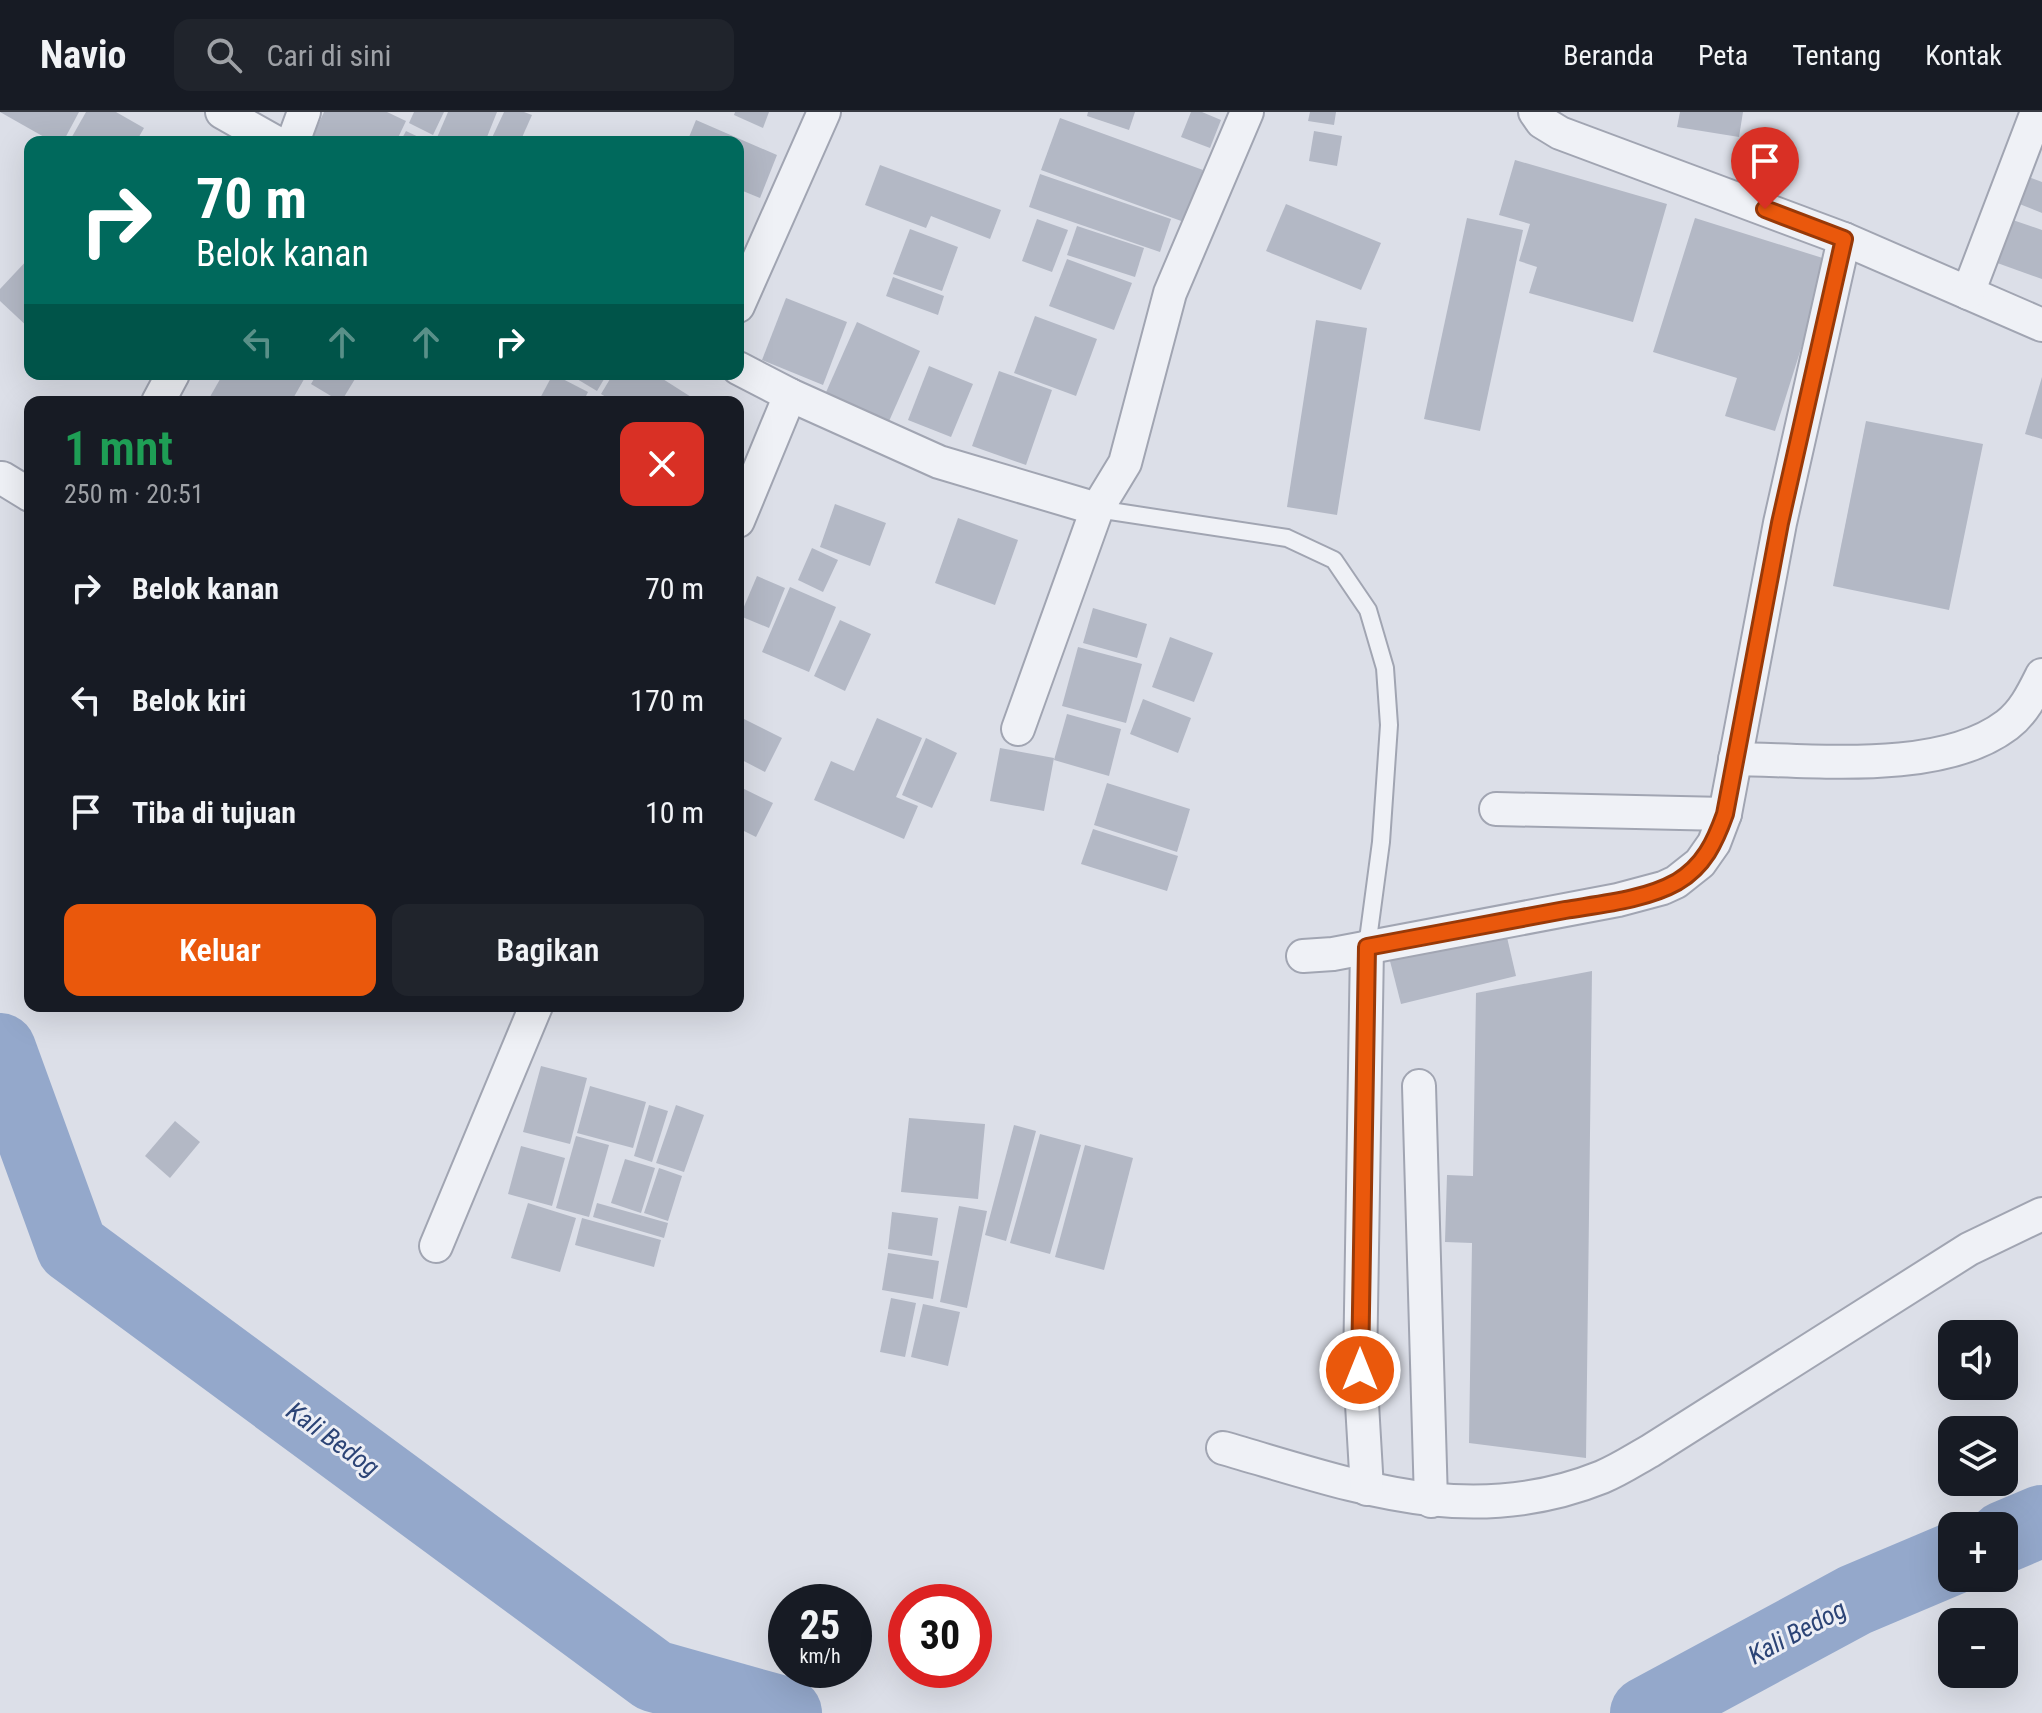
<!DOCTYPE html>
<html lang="id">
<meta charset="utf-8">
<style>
:root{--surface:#171b24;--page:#20242c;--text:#f1f3f6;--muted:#9ea1a6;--line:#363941;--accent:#ea580c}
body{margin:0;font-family:"Roboto Condensed",sans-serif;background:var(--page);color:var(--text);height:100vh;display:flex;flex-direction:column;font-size:30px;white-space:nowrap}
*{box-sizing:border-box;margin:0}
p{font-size:26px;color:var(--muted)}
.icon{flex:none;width:44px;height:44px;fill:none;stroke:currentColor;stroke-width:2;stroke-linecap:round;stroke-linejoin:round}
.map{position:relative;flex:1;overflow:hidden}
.details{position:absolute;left:24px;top:284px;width:720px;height:616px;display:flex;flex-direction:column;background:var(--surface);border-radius:16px;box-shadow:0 8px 32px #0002}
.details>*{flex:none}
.hud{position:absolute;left:24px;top:24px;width:720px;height:244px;border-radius:16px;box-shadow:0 8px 32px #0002;background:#00695c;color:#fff;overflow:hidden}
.controls{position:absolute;left:1938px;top:1208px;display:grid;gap:16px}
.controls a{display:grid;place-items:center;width:80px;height:80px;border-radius:16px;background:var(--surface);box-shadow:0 8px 32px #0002;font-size:40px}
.speed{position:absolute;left:768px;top:1472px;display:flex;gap:16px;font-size:40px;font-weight:700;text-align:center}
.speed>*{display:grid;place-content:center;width:104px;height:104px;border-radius:50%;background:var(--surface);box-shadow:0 8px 32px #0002;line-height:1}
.speed small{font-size:20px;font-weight:400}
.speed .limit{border:12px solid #d22;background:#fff;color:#111}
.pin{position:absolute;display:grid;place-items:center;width:68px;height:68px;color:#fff;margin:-82px -34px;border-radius:50% 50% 50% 0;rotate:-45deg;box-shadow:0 0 8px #0007}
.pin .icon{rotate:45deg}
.me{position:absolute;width:88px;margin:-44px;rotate:0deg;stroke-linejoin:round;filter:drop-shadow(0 0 6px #0008)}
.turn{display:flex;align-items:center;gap:28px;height:168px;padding:0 40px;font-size:36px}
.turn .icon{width:104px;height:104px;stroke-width:2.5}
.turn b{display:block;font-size:56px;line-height:68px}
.lanes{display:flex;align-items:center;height:76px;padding:0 40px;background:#0003;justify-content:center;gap:40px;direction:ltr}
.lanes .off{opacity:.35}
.round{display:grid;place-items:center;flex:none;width:84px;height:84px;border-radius:16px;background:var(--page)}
.head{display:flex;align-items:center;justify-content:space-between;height:136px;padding:0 40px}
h1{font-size:48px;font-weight:600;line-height:60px;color:#1e9e55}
.action{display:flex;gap:16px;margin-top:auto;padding:16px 40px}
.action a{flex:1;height:92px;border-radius:16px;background:var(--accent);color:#fff;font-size:32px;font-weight:600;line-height:92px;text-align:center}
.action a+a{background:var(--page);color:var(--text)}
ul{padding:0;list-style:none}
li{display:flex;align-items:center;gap:24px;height:112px;padding:0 40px}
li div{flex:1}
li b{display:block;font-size:30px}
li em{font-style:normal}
header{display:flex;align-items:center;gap:48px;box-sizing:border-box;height:112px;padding:0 40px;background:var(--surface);border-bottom:2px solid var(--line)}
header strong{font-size:38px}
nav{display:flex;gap:44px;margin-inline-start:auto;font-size:28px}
.search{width:560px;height:72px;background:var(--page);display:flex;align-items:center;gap:20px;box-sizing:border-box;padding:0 28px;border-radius:16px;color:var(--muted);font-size:30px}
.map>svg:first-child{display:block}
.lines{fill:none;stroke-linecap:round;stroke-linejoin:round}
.river{stroke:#94a8cb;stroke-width:72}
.building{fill:#b3b8c5}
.lane-casing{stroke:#a1a5b2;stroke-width:20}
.street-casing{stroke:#a1a5b2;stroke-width:36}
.lane{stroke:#eff1f6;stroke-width:16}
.street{stroke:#eff1f6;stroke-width:32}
.route-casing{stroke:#983908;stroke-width:20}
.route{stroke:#ea580c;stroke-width:14}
.labels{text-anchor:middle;stroke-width:6;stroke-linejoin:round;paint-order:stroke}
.water-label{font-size:26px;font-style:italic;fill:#2c4476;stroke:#eceef5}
</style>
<header>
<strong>Navio</strong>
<div class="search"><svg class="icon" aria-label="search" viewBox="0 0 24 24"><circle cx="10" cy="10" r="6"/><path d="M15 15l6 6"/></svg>Cari di sini</div>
<nav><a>Beranda</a><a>Peta</a><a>Tentang</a><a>Kontak</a></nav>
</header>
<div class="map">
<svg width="2042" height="1601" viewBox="0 0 2042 1601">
<rect width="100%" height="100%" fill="#dcdfe8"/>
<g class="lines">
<g class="river">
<polyline points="0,937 72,1135 654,1564 786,1601"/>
<polyline points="2004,1425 2042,1409"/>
<polyline points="1646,1601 1855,1488 1952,1447"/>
</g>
</g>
<g class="building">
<polygon points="0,0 79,0 63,30 53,30"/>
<polygon points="86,0 116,0 144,16 136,30 69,30"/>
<polygon points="324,0 387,0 406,9 396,30 310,30"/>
<polygon points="414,0 444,0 433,23 409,11"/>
<polygon points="448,0 497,0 485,30 440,30 436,28"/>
<polygon points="504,0 524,0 532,3 520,30 490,30"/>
<polygon points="735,0 769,0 763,16 734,3"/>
<polygon points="1088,0 1135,0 1129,18 1087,4"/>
<polygon points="1191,0 1202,0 1221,8 1210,36 1181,25"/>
<polygon points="1310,0 1336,0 1334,13 1308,9"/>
<polygon points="1680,0 1743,0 1739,25 1677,15"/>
<polygon points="1060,6 1203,58 1184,110 1041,58"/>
<polygon points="696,8 777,43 760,86 738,77 738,30 687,30"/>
<polygon points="406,19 429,30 400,30"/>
<polygon points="1314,19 1342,24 1337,54 1309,49"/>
<polygon points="1515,48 1667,92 1633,210 1529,181 1537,155 1519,149 1530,112 1499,103"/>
<polygon points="880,53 1001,98 990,127 931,104 926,116 865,93"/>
<polygon points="1040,62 1171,107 1160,140 1029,95"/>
<polygon points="2023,63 2042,70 2042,101 2012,89"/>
<polygon points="1286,92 1381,131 1361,178 1266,139"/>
<polygon points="2004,105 2042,118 2042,167 1989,148"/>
<polygon points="1467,106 1523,118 1480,319 1424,307"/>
<polygon points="1695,106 1829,148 1775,319 1725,304 1737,266 1653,240"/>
<polygon points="1037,107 1068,118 1052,160 1022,149"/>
<polygon points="1077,114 1144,136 1135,165 1067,143"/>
<polygon points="910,117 958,135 942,179 893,162"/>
<polygon points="30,145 30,217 0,189 0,177"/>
<polygon points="1067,147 1132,171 1114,218 1049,194"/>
<polygon points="893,165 944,184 938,203 886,184"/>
<polygon points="786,186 847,210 823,273 762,248"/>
<polygon points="1035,204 1097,227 1076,284 1014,261"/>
<polygon points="1316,208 1367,216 1337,403 1287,395"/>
<polygon points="857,210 920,239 886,316 823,287"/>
<polygon points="929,254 973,272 951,325 908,308"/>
<polygon points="999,259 1052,278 1026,353 972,334"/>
<polygon points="223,262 307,262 291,290 207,290"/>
<polygon points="317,262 358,262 341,290 311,272"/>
<polygon points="553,262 588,280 583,290 538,290"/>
<polygon points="573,262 607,262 597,279 572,264"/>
<polygon points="613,262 655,262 699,290 614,290 601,282"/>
<polygon points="2042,265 2042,327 2025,322"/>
<polygon points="1866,309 1983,332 1949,498 1833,474"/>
<polygon points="835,392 886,411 870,454 820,435"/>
<polygon points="958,406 1018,428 995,493 935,471"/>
<polygon points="812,436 838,448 823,480 798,468"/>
<polygon points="757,464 785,476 769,516 740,504"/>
<polygon points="790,475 836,495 809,560 762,540"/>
<polygon points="1093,496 1147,512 1137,546 1083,531"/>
<polygon points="840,508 871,522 845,579 814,564"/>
<polygon points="1170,525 1213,541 1194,590 1152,575"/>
<polygon points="1078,535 1142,552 1126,611 1062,594"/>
<polygon points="1143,587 1191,606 1178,641 1130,622"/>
<polygon points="1067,602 1121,617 1109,664 1054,648"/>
<polygon points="738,604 782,626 765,660 738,646"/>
<polygon points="877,606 922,626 896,685 918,694 904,727 814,688 831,649 854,659"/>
<polygon points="926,626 957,641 932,696 902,683"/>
<polygon points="1000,636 1054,646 1044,699 990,689"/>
<polygon points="1107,671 1190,697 1177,740 1094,713"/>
<polygon points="738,674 773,691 756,725 738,716"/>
<polygon points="1093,717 1178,744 1167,779 1081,752"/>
<polygon points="1506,821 1516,864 1401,892 1390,849"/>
<polygon points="1592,859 1586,1346 1469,1331 1472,1131 1445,1130 1447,1063 1473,1064 1476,881"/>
<polygon points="541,954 587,966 570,1032 523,1020"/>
<polygon points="590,974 646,990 633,1036 577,1021"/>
<polygon points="649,993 668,999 652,1050 634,1044"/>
<polygon points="676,993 704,1003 684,1060 656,1051"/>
<polygon points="909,1006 985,1012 978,1087 901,1080"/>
<polygon points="175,1009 200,1030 170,1066 145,1044"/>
<polygon points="1014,1013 1036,1019 1006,1129 985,1123"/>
<polygon points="1040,1022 1081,1033 1050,1142 1010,1131"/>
<polygon points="576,1024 609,1033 589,1105 556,1096"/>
<polygon points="1085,1033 1133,1046 1104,1158 1055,1145"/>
<polygon points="521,1034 565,1046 552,1094 508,1082"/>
<polygon points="625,1047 655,1056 641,1101 611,1091"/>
<polygon points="659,1056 682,1064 668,1109 644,1101"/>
<polygon points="528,1091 576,1106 560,1160 511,1146"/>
<polygon points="597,1091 668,1111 664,1126 593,1105"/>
<polygon points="959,1094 987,1099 967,1196 940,1190"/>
<polygon points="892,1100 938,1106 932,1144 888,1137"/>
<polygon points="582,1106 661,1128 654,1155 575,1133"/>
<polygon points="888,1141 939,1149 933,1187 882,1178"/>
<polygon points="891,1186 916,1191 905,1245 880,1240"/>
<polygon points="923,1192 960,1200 948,1254 911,1245"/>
</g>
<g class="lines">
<g class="lane-casing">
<polyline id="lane" points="1097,397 1287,426 1334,448 1368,498 1385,556 1389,613 1381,730 1367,835"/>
</g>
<g class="street-casing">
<g id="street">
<polyline points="222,0 275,30"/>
<polyline points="1535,0 1542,10 1560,21 1844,127 2042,213"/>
<polyline points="293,30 304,0"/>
<polyline points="1968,181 2037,0"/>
<polyline points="738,194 824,0"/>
<polyline points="738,256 790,283 939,350 1097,397 1125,351 1170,181 1247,0"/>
<polyline points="158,290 173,262"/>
<polyline points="2,366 30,383"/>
<polyline points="738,409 790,283"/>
<polyline points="1018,617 1097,397"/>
<path d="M 1735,647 C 1814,648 1941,663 2007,613 C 2024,600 2033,581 2042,563"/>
<polyline points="1496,697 1725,702"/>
<polyline points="1303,844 1333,842 1618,788 1663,776 1676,770 1700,751 1714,731 1725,702 1780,411 1844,127"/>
<polyline points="1419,974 1431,1389"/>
<polyline points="436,1134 536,894"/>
<path d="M 1223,1336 C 1353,1373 1468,1419 1602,1365 C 1619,1358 1634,1348 1650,1339 L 1969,1137 L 2042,1102"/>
<polyline points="1367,1377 1360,1258 1367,835"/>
</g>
</g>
<use href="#lane" class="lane"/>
<use href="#street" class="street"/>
</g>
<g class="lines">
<g class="route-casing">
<path id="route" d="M 1360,1258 L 1367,835 C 1433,823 1499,810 1565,798 C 1601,792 1645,788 1677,770 C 1704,754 1715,730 1725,702 L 1780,411 L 1844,127 L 1765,97"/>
</g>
<use href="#route" class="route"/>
</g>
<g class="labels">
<g class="water-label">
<text transform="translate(333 1327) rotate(36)" y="9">Kali Bedog</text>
<text transform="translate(1797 1520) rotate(-28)" y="9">Kali Bedog</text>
</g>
</g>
</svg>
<div class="controls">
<a><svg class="icon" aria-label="sound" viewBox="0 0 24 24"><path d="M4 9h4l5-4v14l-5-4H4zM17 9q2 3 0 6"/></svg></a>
<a><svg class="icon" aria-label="layers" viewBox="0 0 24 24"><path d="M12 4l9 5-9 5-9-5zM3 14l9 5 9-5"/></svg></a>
<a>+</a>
<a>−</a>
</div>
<div class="speed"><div>25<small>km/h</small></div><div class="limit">30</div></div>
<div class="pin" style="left:1765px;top:97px;background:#d93025"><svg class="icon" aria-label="arrive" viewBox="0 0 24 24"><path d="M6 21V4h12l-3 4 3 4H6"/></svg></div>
<svg class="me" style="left:1360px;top:1258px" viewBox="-20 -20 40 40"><circle r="17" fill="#ea580c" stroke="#fff" stroke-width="3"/><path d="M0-11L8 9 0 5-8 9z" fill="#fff"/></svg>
<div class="hud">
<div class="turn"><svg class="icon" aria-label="right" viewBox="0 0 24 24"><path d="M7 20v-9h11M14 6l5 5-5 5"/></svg><div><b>70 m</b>Belok kanan</div></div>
<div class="lanes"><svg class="icon off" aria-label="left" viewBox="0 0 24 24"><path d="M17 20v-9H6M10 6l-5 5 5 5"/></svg><svg class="icon off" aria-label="ahead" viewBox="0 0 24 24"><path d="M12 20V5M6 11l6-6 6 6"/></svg><svg class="icon off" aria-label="ahead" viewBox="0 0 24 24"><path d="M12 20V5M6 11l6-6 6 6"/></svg><svg class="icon" aria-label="right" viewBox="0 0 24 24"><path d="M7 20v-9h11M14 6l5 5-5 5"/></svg></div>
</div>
<section class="details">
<div class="head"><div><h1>1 mnt</h1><p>250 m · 20:51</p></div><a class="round" style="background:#d93025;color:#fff"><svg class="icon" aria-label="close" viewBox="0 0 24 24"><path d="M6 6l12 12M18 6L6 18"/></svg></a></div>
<ul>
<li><svg class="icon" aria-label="right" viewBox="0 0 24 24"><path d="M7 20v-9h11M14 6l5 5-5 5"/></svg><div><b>Belok kanan</b></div><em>70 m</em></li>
<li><svg class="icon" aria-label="left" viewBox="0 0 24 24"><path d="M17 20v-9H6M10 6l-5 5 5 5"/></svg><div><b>Belok kiri</b></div><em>170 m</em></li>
<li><svg class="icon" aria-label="arrive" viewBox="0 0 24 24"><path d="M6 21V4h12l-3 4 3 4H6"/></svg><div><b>Tiba di tujuan</b></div><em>10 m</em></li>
</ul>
<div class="action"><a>Keluar</a><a>Bagikan</a></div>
</section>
</div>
